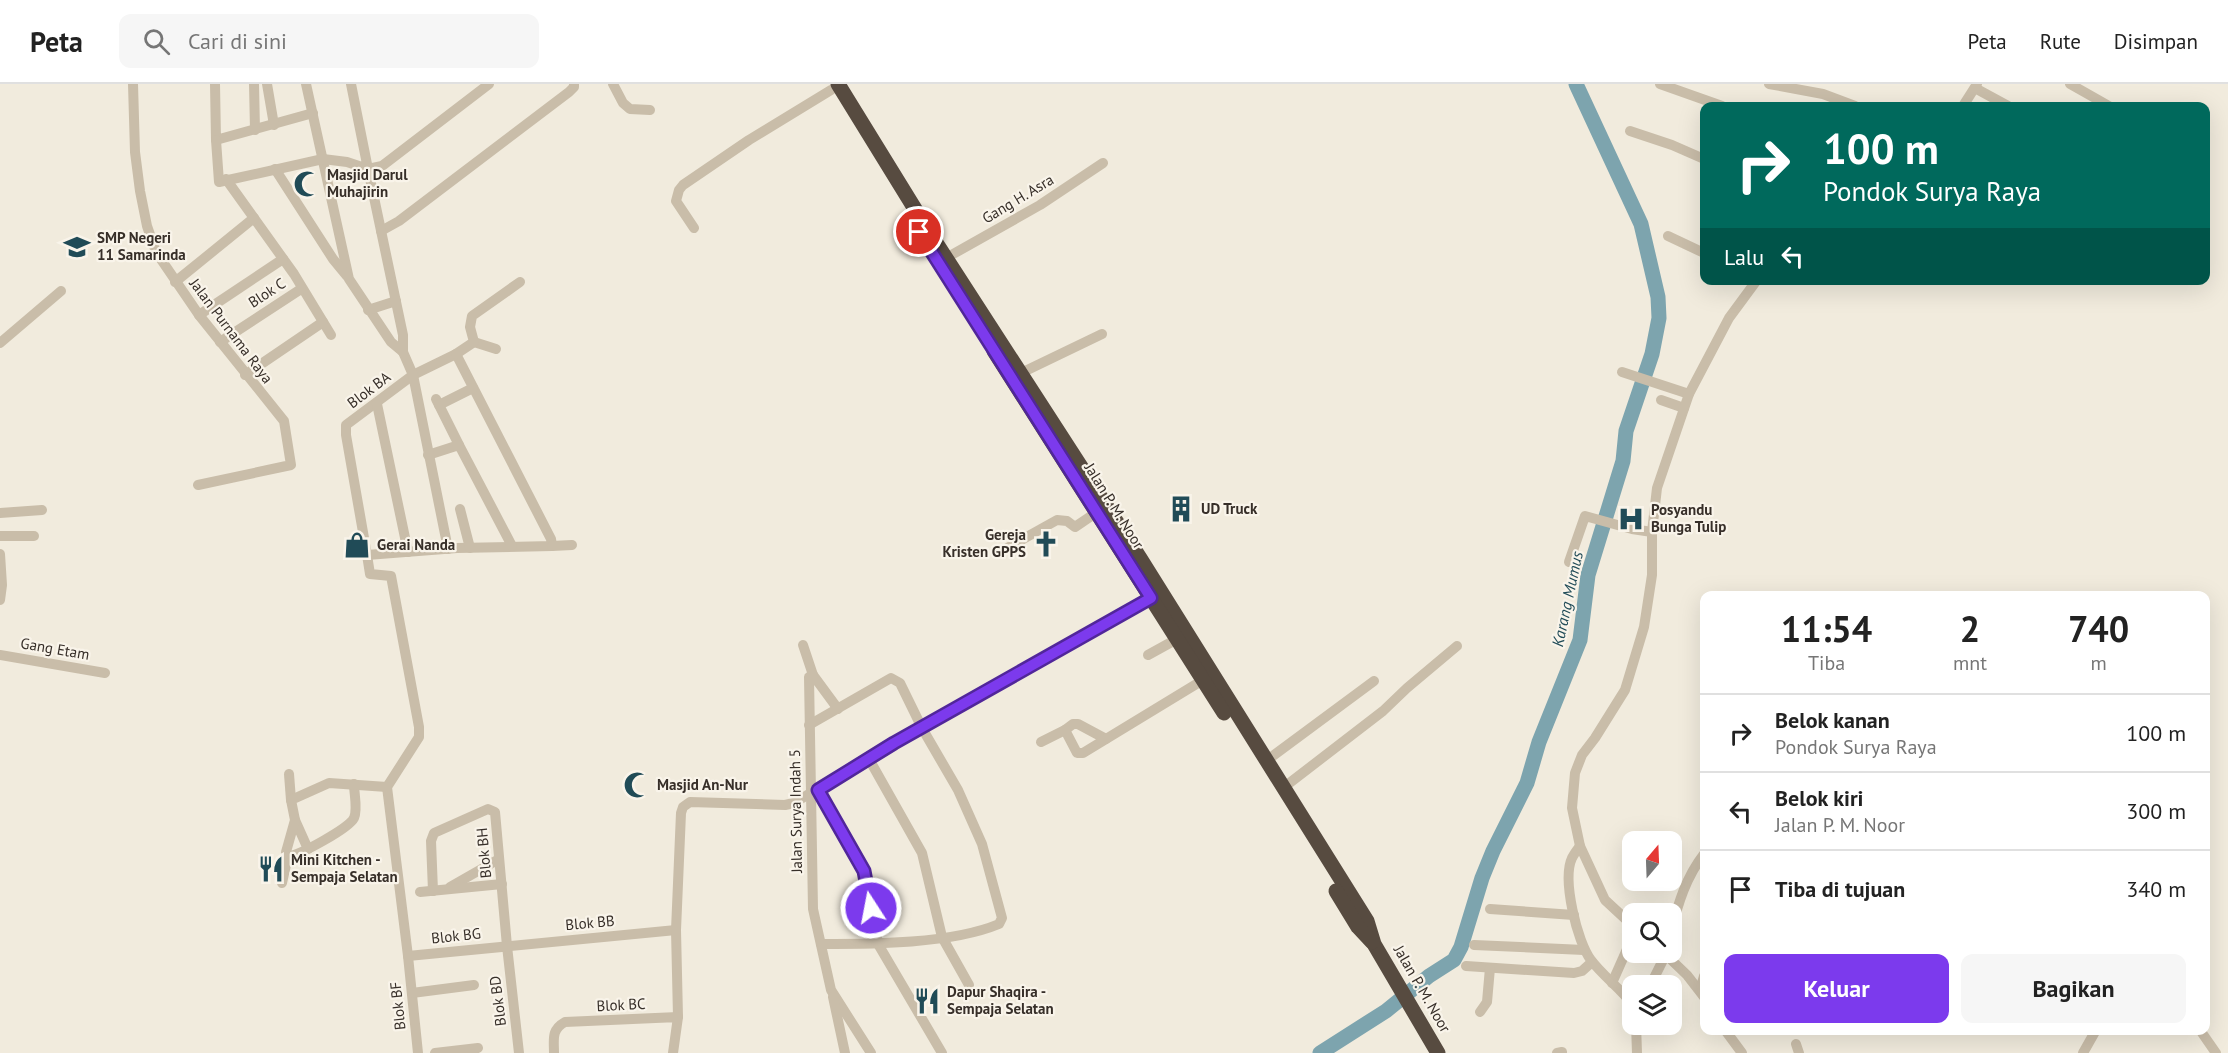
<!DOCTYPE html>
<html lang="id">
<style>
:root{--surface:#fff;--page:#f6f6f6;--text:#222;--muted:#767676;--line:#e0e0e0;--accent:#7c3aed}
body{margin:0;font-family:"PT Sans",sans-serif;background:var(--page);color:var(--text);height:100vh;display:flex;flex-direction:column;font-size:22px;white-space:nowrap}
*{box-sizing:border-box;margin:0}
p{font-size:20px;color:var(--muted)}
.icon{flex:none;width:33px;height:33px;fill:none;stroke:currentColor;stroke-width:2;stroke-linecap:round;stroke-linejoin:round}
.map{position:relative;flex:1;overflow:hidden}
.side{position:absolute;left:1700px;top:507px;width:510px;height:444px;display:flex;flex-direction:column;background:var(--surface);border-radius:12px;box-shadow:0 6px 24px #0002}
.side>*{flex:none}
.guide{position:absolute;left:1700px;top:18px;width:510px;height:183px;border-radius:12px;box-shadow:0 6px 24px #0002;background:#00695c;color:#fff;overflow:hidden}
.needle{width:39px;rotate:19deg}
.tools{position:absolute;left:1622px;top:747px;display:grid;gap:12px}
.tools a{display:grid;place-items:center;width:60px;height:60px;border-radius:12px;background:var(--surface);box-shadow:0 6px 24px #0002;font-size:30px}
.pin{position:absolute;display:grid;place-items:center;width:51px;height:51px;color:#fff;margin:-26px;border:3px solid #fff;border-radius:50%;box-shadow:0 2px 6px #0007}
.me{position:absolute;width:66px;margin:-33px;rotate:349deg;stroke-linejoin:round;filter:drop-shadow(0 0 4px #0008)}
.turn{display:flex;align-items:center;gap:21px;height:126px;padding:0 24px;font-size:27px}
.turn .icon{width:78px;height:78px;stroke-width:2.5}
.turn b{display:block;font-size:42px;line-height:51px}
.then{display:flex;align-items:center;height:57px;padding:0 24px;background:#0003;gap:12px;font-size:22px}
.eta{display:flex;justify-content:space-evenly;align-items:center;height:102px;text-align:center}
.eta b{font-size:36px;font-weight:600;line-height:42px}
.button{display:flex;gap:12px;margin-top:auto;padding:12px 24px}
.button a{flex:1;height:69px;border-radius:12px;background:var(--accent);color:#fff;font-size:24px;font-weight:600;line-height:69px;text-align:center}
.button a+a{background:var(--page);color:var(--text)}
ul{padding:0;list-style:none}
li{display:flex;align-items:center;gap:18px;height:78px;padding:0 24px;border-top:2px solid var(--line)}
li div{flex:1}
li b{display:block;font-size:22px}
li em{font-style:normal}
header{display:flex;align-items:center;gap:36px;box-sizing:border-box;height:84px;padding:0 30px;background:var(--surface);border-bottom:2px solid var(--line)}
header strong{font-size:28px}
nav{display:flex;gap:33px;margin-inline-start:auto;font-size:21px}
.search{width:420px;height:54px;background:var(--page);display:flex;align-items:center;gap:15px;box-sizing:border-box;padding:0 21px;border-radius:12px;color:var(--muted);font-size:22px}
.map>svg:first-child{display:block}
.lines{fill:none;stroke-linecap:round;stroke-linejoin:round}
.river{stroke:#7da4ae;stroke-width:15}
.minor{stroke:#c9bda9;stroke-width:10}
.highway{stroke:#574b40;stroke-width:15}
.route-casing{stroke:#51269a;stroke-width:15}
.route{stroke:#7c3aed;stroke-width:10}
.labels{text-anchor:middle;stroke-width:4.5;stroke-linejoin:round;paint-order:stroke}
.poi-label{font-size:15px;font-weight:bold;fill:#372f29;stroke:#f9f4ea;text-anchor:start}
.street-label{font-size:15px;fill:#372f29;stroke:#f9f4ea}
.water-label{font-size:16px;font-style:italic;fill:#204b57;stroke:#f9f4ea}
</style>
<header>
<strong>Peta</strong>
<div class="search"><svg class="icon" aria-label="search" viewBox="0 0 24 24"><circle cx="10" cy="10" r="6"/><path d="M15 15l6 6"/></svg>Cari di sini</div>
<nav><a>Peta</a><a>Rute</a><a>Disimpan</a></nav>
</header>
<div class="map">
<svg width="2228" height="969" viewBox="0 0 2228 969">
<rect width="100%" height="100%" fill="#f1ebdd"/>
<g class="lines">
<polyline class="river" points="1320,969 1386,927 1429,892 1454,876 1461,863 1482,794 1493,767 1527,699 1539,658 1580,556 1588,491 1623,377 1626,347 1652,270 1659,234 1658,213 1641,140 1576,0"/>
<g class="minor">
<polyline points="133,0 135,68 140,107 147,142 156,168 199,231 284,337 291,381 198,401"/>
<polyline points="215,0 216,56 313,29"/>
<polyline points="254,0 255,46"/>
<polyline points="267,0 274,41"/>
<polyline points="306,0 349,195 391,258 403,268"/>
<polyline points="613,0 623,19 630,25 650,26"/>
<polyline points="1660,0 1722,22"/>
<polyline points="1769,0 1823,10 1855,22"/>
<polyline points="2070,0 2109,22"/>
<polyline points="1975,4 2008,22"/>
<polyline points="1963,22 1977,0"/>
<polyline points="1630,47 1672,61 1704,75"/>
<polyline points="216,56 219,98 323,75 347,78 368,85 351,0"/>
<polyline points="275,85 333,175 347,192"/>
<polyline points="226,95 294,190 331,251"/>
<polyline points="694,144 676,117 679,106 683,101 749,56 831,6"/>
<polyline points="381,147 399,137 569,8 574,3 574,0"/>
<polyline points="1668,152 1704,169"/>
<polyline points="946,174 1040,121 1103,79"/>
<polyline points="175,198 254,134"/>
<polyline points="368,226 396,217"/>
<polyline points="199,231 283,175"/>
<polyline points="220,258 301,205"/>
<polyline points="474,258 496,265"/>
<polyline points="0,259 61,207"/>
<polygon points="456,270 551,455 552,462 457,464 367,471 346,351 346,341 413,291"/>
<polyline points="456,270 474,258 470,243 472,232 520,198"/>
<polyline points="1622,288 1689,310"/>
<polyline points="1021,289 1102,250"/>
<polyline points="245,291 323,238"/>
<polyline points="436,315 459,361"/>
<polyline points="1661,316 1684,324"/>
<polyline points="377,320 408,468"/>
<polyline points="439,321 473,304"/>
<polyline points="428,371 459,361 512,462"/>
<polyline points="460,425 470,464"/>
<polyline points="0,429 42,426"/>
<polyline points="0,452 34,452"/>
<polyline points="552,462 572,461"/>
<polyline points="448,465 413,291 403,268 403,251 368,85 382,82 489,0"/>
<polyline points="1000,468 1057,436 1067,437 1075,443 1097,428"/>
<polyline points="0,470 2,501 0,516"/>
<polyline points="367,471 370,490 391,492 419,643 419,653 387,703 408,872 418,969"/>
<polyline points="1569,478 1585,432 1632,445 1652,448"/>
<polyline points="803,561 813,591"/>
<polyline points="0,571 105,589"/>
<polyline points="1148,571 1177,555"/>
<polyline points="838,625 813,591 809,593 813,825 831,906 871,969"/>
<path d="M 809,641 L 891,594 L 900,599 L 922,644 L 958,706 L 982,760 L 1002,834 L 999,840 C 951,860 873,860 821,860"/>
<polyline points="1065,646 1073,640 1078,640 1106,655"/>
<polyline points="1041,658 1065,646 1077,669 1083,669 1203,596"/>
<polyline points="869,675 922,769 942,853 969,901"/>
<polyline points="1266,677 1374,597"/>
<polyline points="289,690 291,716"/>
<polyline points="1283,704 1383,627 1407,604 1457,562"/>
<polyline points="818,706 864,787 878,860 942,969"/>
<polyline points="295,736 308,765"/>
<path d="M 1580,762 C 1577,766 1574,770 1572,774 C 1562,795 1577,858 1591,876 C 1603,892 1620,904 1632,920"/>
<path d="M 288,772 C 299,772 349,744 354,734 C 358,725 354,710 354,700"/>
<polyline points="282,799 288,772 286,768 295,736 291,716 329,699 387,703"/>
<polyline points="450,803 499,775"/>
<polyline points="433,807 431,757 434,749 488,725 495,728 507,862 519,969"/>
<polyline points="420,808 502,800"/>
<polyline points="1490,825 1574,831"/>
<polyline points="1632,841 1605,816 1580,762 1572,724 1575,689 1582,671 1595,654 1625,606 1644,543 1652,491 1652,448 1657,404 1689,310 1729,234 1757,196"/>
<path d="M 1671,847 C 1678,820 1686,793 1704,770"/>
<polyline points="1474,861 1584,866"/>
<polyline points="1663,868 1687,891 1704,913"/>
<polyline points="408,872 676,846"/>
<polyline points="1466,882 1574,889 1582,887 1592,878"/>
<polyline points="1612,899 1632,854"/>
<polyline points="1650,902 1667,868"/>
<polyline points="1700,906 1704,892"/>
<polyline points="412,909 474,901"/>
<polyline points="833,913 845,969"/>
<polyline points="1480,928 1487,918 1490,884"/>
<polyline points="678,933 676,846 681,729 683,723 690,718 785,721 794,719 894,659 1156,512"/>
<polyline points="1636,940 1637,969"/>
<polyline points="1725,946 1742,969"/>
<polyline points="2200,946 2216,969"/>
<polyline points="1796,960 1799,969"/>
<polyline points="435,969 478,964"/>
<path d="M 554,969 C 554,955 551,946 565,938 L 678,933 L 673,969"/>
<polyline points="1557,969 1562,968"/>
<polyline points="2083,969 2096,946"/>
</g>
<g class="highway">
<polyline points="838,0 931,151 1140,474 1367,837 1374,860 1438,969"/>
<polyline points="994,267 1224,629"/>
<polyline points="1336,807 1358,843 1372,858"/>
</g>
</g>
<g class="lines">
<g class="route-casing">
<polyline id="route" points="871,824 864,787 818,706 894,659 1151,514 919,148"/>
</g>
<use href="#route" class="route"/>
</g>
<defs>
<g id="mosque-bare" transform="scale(2.07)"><path d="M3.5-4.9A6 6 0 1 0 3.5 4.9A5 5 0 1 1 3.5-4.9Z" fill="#204b57" stroke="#f9f4ea" stroke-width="2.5" paint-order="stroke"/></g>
<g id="school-bare" transform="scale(2.07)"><path d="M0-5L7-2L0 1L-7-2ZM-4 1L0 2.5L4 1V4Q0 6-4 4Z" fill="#204b57" stroke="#f9f4ea" stroke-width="2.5" paint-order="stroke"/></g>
<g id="building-bare" transform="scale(2.07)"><path d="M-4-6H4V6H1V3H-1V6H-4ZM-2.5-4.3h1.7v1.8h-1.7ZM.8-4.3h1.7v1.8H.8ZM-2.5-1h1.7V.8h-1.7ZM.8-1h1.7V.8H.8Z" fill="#204b57" stroke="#f9f4ea" stroke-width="2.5" paint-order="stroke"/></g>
<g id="hospital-bare" transform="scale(2.07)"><path d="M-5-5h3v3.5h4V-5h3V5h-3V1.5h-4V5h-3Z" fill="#204b57" stroke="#f9f4ea" stroke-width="2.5" paint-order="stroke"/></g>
<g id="church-bare" transform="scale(2.07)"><path d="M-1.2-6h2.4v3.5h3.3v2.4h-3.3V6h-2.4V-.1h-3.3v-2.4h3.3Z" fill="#204b57" stroke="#f9f4ea" stroke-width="2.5" paint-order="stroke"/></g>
<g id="shop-bare" transform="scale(2.07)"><path d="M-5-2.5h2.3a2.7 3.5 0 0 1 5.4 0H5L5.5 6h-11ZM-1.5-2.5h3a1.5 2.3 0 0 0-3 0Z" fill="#204b57" stroke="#f9f4ea" stroke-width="2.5" paint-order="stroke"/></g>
<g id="restaurant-bare" transform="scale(2.07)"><path d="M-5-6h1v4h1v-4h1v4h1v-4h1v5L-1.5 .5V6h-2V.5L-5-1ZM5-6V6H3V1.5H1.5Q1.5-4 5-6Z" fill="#204b57" stroke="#f9f4ea" stroke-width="2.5" paint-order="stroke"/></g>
</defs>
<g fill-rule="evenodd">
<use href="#mosque-bare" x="307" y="100"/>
<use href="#school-bare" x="77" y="163"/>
<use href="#building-bare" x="1181" y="425"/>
<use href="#hospital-bare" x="1631" y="435"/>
<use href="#church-bare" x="1046" y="460"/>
<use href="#shop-bare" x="357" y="461"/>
<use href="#mosque-bare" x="637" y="701"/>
<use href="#restaurant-bare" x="271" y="785"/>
<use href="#restaurant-bare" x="927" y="917"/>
</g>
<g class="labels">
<g class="poi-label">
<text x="327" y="96">Masjid Darul<tspan x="327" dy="17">Muhajirin</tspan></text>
<text x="97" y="159">SMP Negeri<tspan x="97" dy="17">11 Samarinda</tspan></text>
<text x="1201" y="430">UD Truck</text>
<text x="1651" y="431">Posyandu<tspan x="1651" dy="17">Bunga Tulip</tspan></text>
<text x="1026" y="456" text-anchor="end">Gereja<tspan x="1026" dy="17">Kristen GPPS</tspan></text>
<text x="377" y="466">Gerai Nanda</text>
<text x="657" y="706">Masjid An-Nur</text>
<text x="291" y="781">Mini Kitchen -<tspan x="291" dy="17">Sempaja Selatan</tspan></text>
<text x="947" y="913">Dapur Shaqira -<tspan x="947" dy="17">Sempaja Selatan</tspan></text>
</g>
<g class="street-label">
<text transform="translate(1018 115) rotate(-31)" y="5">Gang H. Asra</text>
<text transform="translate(267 209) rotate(-33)" y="5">Blok C</text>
<text transform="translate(231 247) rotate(53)" y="5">Jalan Purnama Raya</text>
<text transform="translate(369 306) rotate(-37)" y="5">Blok BA</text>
<text transform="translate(1114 422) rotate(58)" y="5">Jalan P. M. Noor</text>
<text transform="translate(55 565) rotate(10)" y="5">Gang Etam</text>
<text transform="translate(796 727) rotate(-91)" y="5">Jalan Surya Indah 5</text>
<text transform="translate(484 769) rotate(-95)" y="5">Blok BH</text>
<text transform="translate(590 839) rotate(-5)" y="5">Blok BB</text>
<text transform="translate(456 852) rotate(-6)" y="5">Blok BG</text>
<text transform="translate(1422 905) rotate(60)" y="5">Jalan P. M. Noor</text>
<text transform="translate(498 917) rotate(-97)" y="5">Blok BD</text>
<text transform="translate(621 921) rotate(-3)" y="5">Blok BC</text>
<text transform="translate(398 922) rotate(-96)" y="5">Blok BF</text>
</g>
<g class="water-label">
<text transform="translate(1567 515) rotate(-78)" y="6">Karang Mumus</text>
</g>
</g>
</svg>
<div class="tools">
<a><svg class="needle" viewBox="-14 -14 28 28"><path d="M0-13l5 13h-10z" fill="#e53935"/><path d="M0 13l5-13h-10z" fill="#767676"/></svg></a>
<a><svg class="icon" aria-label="search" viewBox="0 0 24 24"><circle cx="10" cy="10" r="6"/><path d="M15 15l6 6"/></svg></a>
<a><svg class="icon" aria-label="layers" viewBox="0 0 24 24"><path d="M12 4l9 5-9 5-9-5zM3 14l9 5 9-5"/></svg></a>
</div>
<div class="pin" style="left:919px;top:148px;background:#d93025"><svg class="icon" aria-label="arrive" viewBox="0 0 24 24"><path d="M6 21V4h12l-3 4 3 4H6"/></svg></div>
<svg class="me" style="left:871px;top:824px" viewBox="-20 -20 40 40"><circle r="17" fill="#7c3aed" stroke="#fff" stroke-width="3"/><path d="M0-11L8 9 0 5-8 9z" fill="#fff"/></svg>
<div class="guide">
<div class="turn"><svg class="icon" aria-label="right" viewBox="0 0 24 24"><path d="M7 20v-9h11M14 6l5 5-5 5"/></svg><div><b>100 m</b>Pondok Surya Raya</div></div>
<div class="then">Lalu<svg class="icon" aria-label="left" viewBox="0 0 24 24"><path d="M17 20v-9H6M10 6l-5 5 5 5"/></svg></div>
</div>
<section class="side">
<div class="eta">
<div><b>11:54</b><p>Tiba</p></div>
<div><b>2</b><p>mnt</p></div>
<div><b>740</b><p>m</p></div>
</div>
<ul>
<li><svg class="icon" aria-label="right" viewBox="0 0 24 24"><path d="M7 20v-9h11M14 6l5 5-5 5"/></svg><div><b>Belok kanan</b><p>Pondok Surya Raya</p></div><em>100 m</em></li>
<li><svg class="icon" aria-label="left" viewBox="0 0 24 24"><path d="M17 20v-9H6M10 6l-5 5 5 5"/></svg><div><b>Belok kiri</b><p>Jalan P. M. Noor</p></div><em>300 m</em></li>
<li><svg class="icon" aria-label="arrive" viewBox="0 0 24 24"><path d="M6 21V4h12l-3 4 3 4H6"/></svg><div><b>Tiba di tujuan</b></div><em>340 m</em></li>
</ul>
<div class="button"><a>Keluar</a><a>Bagikan</a></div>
</section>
</div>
